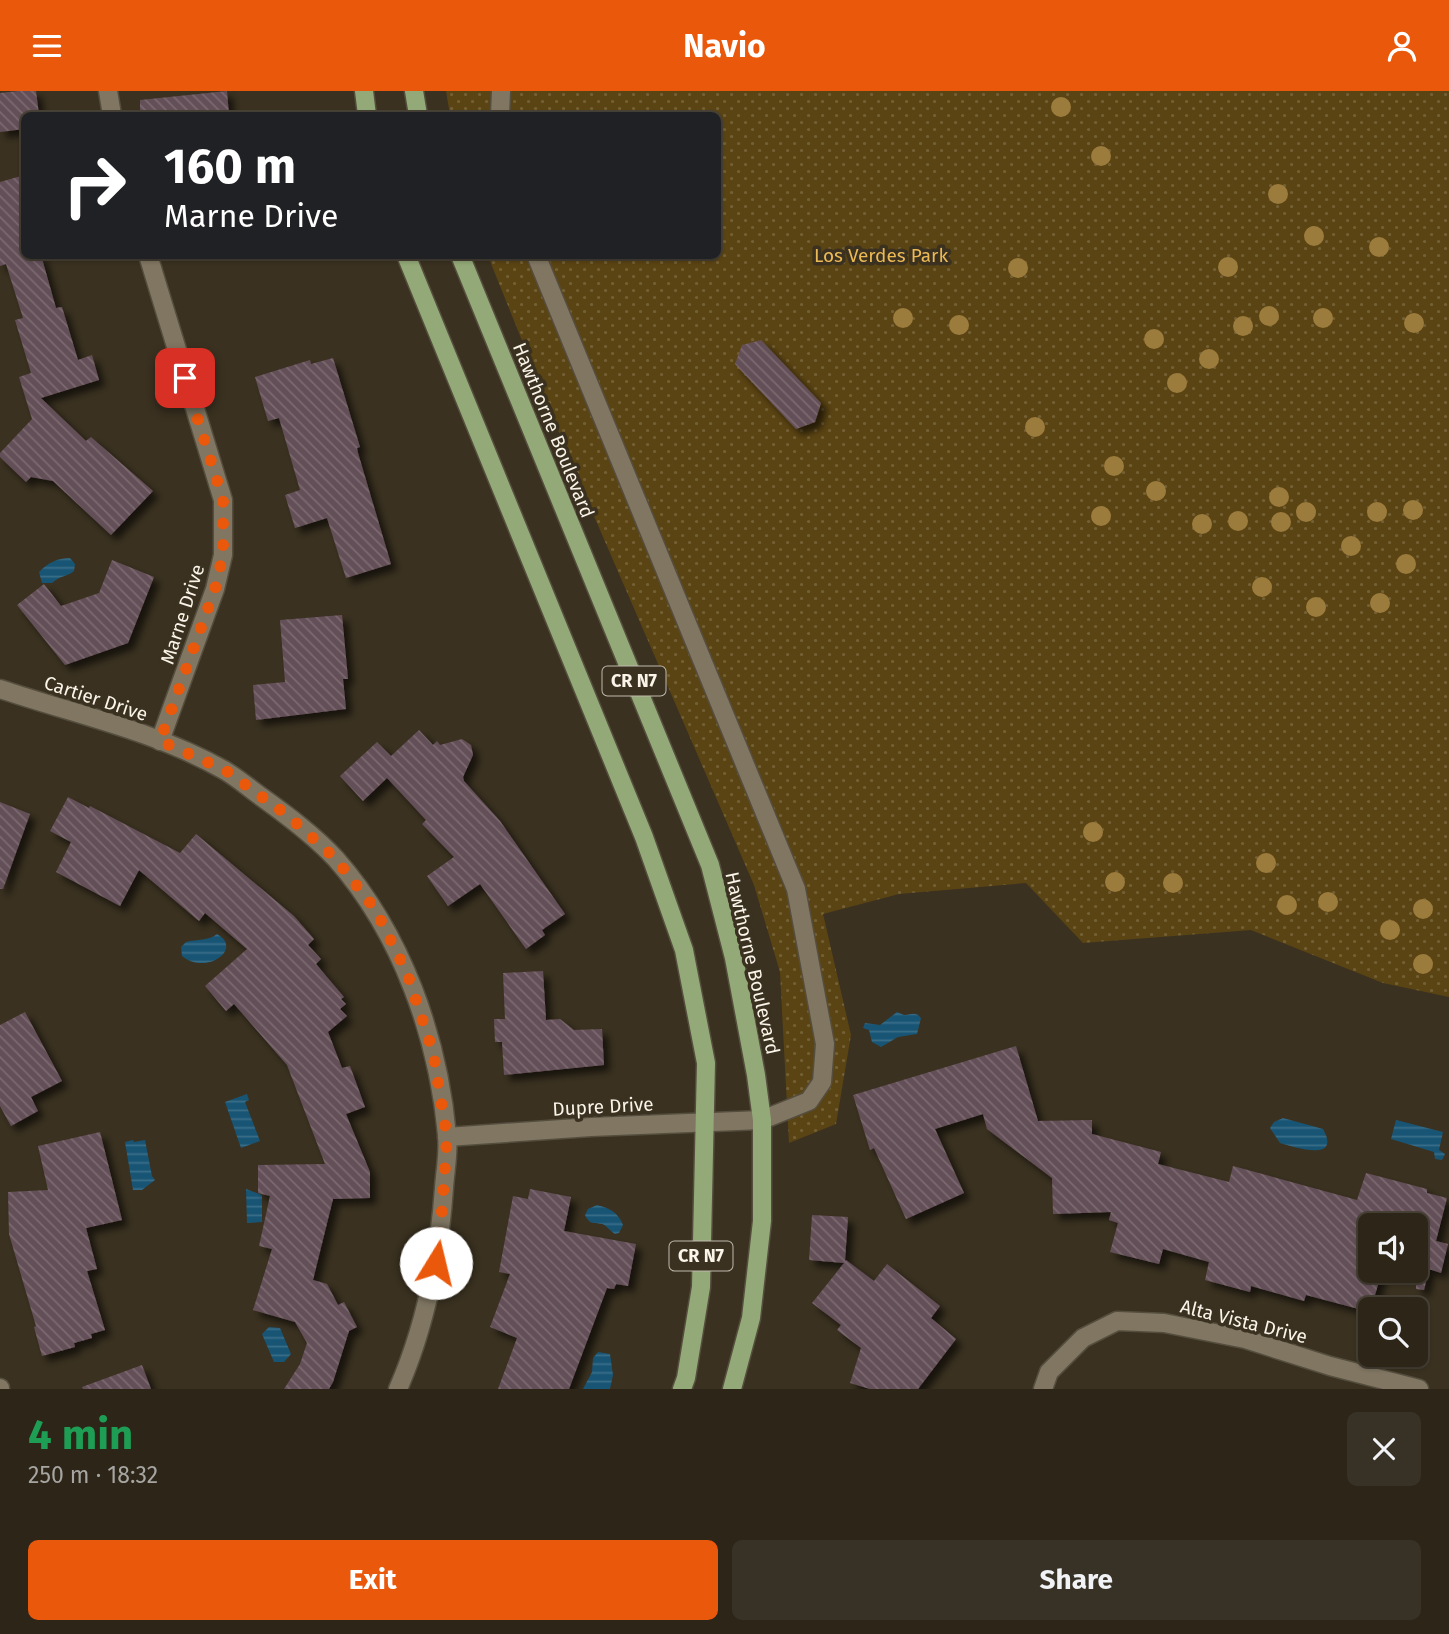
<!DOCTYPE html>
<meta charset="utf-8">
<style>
:root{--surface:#2c2518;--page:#383125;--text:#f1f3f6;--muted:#a6a5a2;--line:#484237;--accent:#ea580c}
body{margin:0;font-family:"Fira Sans",sans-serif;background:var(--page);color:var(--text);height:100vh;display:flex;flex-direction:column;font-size:26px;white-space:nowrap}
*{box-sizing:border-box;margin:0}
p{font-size:23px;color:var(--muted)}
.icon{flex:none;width:38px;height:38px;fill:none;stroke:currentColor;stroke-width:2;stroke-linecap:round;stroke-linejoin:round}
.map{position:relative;height:1298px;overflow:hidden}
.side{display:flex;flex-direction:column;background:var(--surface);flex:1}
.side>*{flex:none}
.guide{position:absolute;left:21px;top:21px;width:700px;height:147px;border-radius:10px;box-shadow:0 2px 5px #0004,0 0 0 2px var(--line);background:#202124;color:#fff;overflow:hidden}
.buttons{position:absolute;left:1358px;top:1122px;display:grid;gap:14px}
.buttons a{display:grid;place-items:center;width:70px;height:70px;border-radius:10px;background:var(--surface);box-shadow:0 2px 5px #0004,0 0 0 2px var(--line);font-size:35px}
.pin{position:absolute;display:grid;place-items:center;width:60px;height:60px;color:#fff;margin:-30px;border-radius:14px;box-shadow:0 4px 10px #0006}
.me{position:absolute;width:77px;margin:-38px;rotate:9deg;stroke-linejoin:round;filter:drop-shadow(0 0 5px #0008)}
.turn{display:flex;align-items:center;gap:24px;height:147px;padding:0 28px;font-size:32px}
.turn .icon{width:91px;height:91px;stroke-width:2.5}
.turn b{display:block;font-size:49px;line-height:60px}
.round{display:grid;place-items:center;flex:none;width:74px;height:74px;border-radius:10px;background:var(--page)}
.head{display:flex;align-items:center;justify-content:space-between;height:119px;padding:0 28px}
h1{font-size:42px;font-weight:700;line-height:52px;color:#1e9e55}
.action{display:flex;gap:14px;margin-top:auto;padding:14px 28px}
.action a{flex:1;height:80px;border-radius:10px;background:var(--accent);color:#fff;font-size:28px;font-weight:700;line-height:80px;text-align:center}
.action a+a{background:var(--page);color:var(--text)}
header{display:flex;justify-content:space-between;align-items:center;height:91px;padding:0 28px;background:var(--accent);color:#fff;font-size:32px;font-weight:700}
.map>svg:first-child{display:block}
.green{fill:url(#green-dots)}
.water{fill:url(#water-rules)}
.building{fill:url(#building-back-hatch);filter:url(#shadow)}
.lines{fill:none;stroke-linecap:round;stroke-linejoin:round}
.minor-casing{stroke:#554e3e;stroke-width:21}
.major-casing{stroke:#554e3e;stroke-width:21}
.minor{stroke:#807662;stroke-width:18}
.major{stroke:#93a977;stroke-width:18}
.tree{fill:#9c7c3d}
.route{stroke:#ea580c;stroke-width:12;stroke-dasharray:0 21.6}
.labels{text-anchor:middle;stroke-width:7;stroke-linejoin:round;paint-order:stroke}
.shield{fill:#3a3120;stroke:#c0baad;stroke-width:2}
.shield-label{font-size:18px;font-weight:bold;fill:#faf4e9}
.park-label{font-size:19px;fill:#ecba54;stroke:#3a3120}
.street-label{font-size:19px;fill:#faf4e9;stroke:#3a3120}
</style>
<header><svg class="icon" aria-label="menu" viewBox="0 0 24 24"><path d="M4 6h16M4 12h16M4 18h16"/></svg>Navio<svg class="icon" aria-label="person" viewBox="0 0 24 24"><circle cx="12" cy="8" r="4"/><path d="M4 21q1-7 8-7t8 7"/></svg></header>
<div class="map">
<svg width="1449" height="1298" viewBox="0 0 1449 1298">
<defs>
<pattern id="green-dots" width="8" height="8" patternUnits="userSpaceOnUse" patternTransform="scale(1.75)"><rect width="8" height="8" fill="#5b4413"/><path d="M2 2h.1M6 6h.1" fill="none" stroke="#736035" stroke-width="1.8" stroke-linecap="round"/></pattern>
<pattern id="water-rules" width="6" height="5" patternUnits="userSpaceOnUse" patternTransform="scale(1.75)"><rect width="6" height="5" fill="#185575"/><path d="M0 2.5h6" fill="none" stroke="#3a6e89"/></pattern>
<pattern id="building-back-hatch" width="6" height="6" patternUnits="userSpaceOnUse" patternTransform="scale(1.75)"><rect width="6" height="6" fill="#644f58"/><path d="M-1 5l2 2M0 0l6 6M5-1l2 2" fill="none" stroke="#7b6970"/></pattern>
<filter id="shadow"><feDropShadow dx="6" dy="6" stdDeviation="3.5" flood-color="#0009"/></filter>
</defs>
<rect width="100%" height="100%" fill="#3a3120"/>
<polygon class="green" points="446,0 1449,0 1449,906 1383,892 1251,839 1083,852 1026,792 899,803 823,823 851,944 836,1033 789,1052 780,881 754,794 574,379 488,165 718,164 718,24 450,24"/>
<g class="water">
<path d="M 70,467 L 75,473 L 74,480 C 67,486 61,484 52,492 L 42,492 L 39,481 C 48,472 57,467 70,467 Z"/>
<path d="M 217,843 C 244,858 206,885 182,865 L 181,856 L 186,851 C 197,848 209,850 217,843 Z"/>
<path d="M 897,921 L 904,924 C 912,924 915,920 921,927 L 917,943 L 898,946 L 881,956 L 872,951 L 869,939 L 863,937 L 865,932 L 880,934 Z"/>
<polygon points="247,1003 249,1009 245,1011 260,1050 241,1057 225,1011"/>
<path d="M 1283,1027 L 1323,1038 C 1342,1072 1294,1056 1280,1052 L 1270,1037 L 1274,1031 Z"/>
<polygon points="1396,1029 1443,1041 1439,1059 1445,1063 1442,1069 1435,1068 1434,1061 1391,1048"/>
<polygon points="133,1049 134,1051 145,1049 152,1085 155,1089 142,1099 133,1099 125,1051"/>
<polygon points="246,1098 262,1104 262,1131 247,1132"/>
<path d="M 597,1114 C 609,1117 618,1121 623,1134 L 619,1142 L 615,1143 C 610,1140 606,1134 602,1133 C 592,1131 590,1134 585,1124 L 588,1118 Z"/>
<polygon points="269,1236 280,1237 291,1263 284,1271 274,1271 262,1243"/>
<polygon points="598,1261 610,1263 613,1284 610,1298 583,1298 592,1281 593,1267"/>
</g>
<g class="building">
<polygon points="18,0 36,0 39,24 24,24 24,38 0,41 0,2"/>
<polygon points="227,0 229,24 140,24 140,9"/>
<polygon points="21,85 24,97 24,164 41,164 56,217 62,216 78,269 92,264 99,289 41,307 86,350 91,346 153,400 111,444 53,390 31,386 26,391 0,366 0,362 32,328 19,286 31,282 15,229 23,227 6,173 0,175 0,91"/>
<polygon points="761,249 821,312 815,331 796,338 735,273 742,254"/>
<polygon points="333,267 360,356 357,357 358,362 391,473 346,487 327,427 295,437 285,404 300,399 279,327 268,330 255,286 310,269 311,273"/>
<polygon points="112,469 154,486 128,552 65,574 17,514 44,493 61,515 99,502"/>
<polygon points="342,524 348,588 343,588 346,618 256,629 253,594 285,591 280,529"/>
<polygon points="419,639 433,654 437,650 440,654 462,648 471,654 473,664 463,686 464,690 500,730 565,823 542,839 545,844 526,858 480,793 448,815 427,785 454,766 422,733 426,729 387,687 363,710 340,685 377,651 391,665"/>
<polygon points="68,706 89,717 90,715 180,762 196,743 294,825 314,848 308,854 321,868 316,873 344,906 341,908 346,913 340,918 347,925 328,941 342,977 350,975 365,1016 346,1023 370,1081 370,1107 333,1108 313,1189 327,1193 338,1214 344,1211 357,1236 349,1240 333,1291 329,1298 284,1298 300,1273 307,1252 295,1231 253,1219 272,1158 259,1155 270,1105 258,1102 258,1074 325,1073 287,974 234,913 226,920 205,895 247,858 205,822 199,830 139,779 120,815 56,781 71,751 50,740"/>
<polygon points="0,711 30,723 3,798 0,798"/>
<polygon points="543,880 546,929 560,928 574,939 602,938 604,974 504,984 502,951 495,951 494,928 505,928 503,882"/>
<polygon points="25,921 62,990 31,1006 38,1020 11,1035 0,1015 0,934"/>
<polygon points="1016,955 1038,1030 1092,1029 1092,1043 1161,1061 1158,1073 1229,1091 1233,1075 1357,1109 1366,1082 1427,1098 1427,1102 1447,1107 1436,1150 1448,1153 1441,1182 1429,1178 1424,1199 1416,1198 1416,1134 1370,1134 1370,1180 1382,1180 1370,1221 1306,1204 1304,1210 1251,1195 1250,1201 1205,1189 1209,1171 1163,1158 1159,1173 1110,1161 1118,1132 1109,1129 1111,1121 1053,1123 1052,1087 987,1038 983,1023 935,1038 964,1102 906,1128 874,1057 870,1059 853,1004"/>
<polygon points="100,1041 122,1129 86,1137 97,1178 87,1180 105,1239 91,1243 92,1247 74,1252 75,1256 42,1265 34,1236 36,1235 9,1143 8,1101 48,1099 38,1055"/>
<polygon points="530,1098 571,1106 564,1140 636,1153 628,1195 616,1193 614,1198 607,1197 569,1298 498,1298 517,1247 490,1236 510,1183 499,1181 513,1105 528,1108"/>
<polygon points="812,1124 848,1126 845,1170 846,1169 874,1190 887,1173 940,1215 931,1227 956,1248 918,1298 870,1298 850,1292 861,1257 837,1239 841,1234 812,1212 844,1172 809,1169"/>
<polygon points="142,1274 151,1298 83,1298 82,1296"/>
</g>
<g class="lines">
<g class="minor-casing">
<g id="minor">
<polyline points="108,0 112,24"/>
<polyline points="500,24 501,0"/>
<polyline points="148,164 223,409 223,464 215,498 160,650"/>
<path d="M 0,598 C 74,623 155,640 224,679 C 238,687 250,698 263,707 C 288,725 315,745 336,768 C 402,843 438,946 447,1044 C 449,1062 445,1080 444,1097 C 439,1167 426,1234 398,1298"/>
<polyline points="447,1046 591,1036 762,1029 809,1010 822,991 825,953 796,798 536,164"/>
<polyline points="0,1297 0,1298"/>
<polyline points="1043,1298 1049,1281 1083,1247 1117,1230 1164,1232 1245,1248 1330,1275 1419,1298"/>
</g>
</g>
<g class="major-casing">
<g id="major">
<polyline points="364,0 367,24"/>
<polyline points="414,0 418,24"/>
<polyline points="406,164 644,746 684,859 706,972 701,1196 686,1287 682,1298"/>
<polyline points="460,164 710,774 734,867 756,984 762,1029 762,1130 751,1227 732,1298"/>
</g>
</g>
<use href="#minor" class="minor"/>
<use href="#major" class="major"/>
</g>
<g class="tree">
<circle cx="1061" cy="16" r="10"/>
<circle cx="1101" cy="65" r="10"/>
<circle cx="1278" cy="103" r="10"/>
<circle cx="1314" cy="145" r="10"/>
<circle cx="1379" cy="156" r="10"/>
<circle cx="1228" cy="176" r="10"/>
<circle cx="1018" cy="177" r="10"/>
<circle cx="1269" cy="225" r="10"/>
<circle cx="903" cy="227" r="10"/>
<circle cx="1323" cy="227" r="10"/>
<circle cx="1414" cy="232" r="10"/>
<circle cx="959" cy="234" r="10"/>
<circle cx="1243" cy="235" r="10"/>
<circle cx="1154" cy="248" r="10"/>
<circle cx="1209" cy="268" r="10"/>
<circle cx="1177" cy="292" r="10"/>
<circle cx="1035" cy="336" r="10"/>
<circle cx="1114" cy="375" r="10"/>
<circle cx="1156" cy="400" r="10"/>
<circle cx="1279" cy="406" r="10"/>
<circle cx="1413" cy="419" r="10"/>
<circle cx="1306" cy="421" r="10"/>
<circle cx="1377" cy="421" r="10"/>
<circle cx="1101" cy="425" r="10"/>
<circle cx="1238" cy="430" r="10"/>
<circle cx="1281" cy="431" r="10"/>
<circle cx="1202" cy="433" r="10"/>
<circle cx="1351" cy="455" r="10"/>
<circle cx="1406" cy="473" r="10"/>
<circle cx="1262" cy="496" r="10"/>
<circle cx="1380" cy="512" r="10"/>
<circle cx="1316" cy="516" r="10"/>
<circle cx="1093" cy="741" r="10"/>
<circle cx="1266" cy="772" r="10"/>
<circle cx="1115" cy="791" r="10"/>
<circle cx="1173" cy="792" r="10"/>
<circle cx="1328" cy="811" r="10"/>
<circle cx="1287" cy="814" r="10"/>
<circle cx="1423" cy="818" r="10"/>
<circle cx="1390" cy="839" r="10"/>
<circle cx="1423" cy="873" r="10"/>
</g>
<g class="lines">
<polyline class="route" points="185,287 223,409 223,464 215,498 160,650 225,679 287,724 335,767 375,818 407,882 433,961 447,1046 440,1148 436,1172"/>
</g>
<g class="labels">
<g class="shield">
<rect x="602.5" y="575.5" width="63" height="29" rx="5"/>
<rect x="669.5" y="1150.5" width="63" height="29" rx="5"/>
</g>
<g class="shield-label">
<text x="634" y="596">CR N7</text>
<text x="701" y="1171">CR N7</text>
</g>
<g class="park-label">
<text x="881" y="171">Los Verdes Park</text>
</g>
<g class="street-label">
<text transform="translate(554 339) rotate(68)" y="7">Hawthorne Boulevard</text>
<text transform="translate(182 523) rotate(-72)" y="7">Marne Drive</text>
<text transform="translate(96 607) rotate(18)" y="7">Cartier Drive</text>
<text transform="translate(753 872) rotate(77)" y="7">Hawthorne Boulevard</text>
<text transform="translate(603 1015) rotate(-3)" y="7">Dupre Drive</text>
<text transform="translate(1244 1230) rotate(14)" y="7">Alta Vista Drive</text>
</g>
</g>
</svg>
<div class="buttons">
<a><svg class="icon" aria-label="sound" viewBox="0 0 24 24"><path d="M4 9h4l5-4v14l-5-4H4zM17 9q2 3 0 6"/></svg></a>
<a><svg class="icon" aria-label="search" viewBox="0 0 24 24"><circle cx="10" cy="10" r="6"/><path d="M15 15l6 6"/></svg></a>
</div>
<div class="pin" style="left:185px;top:287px;background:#d93025"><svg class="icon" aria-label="arrive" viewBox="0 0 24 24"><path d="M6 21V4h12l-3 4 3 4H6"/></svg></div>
<svg class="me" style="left:436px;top:1172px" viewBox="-20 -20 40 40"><circle r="19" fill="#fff"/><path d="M0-13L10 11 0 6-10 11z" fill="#ea580c"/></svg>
<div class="guide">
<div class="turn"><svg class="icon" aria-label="right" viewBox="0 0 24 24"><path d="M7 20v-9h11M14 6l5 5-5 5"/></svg><div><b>160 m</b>Marne Drive</div></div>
</div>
</div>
<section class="side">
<div class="head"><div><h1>4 min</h1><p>250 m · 18:32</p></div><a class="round"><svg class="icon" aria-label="close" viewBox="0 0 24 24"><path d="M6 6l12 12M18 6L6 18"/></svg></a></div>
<div class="action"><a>Exit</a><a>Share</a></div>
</section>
